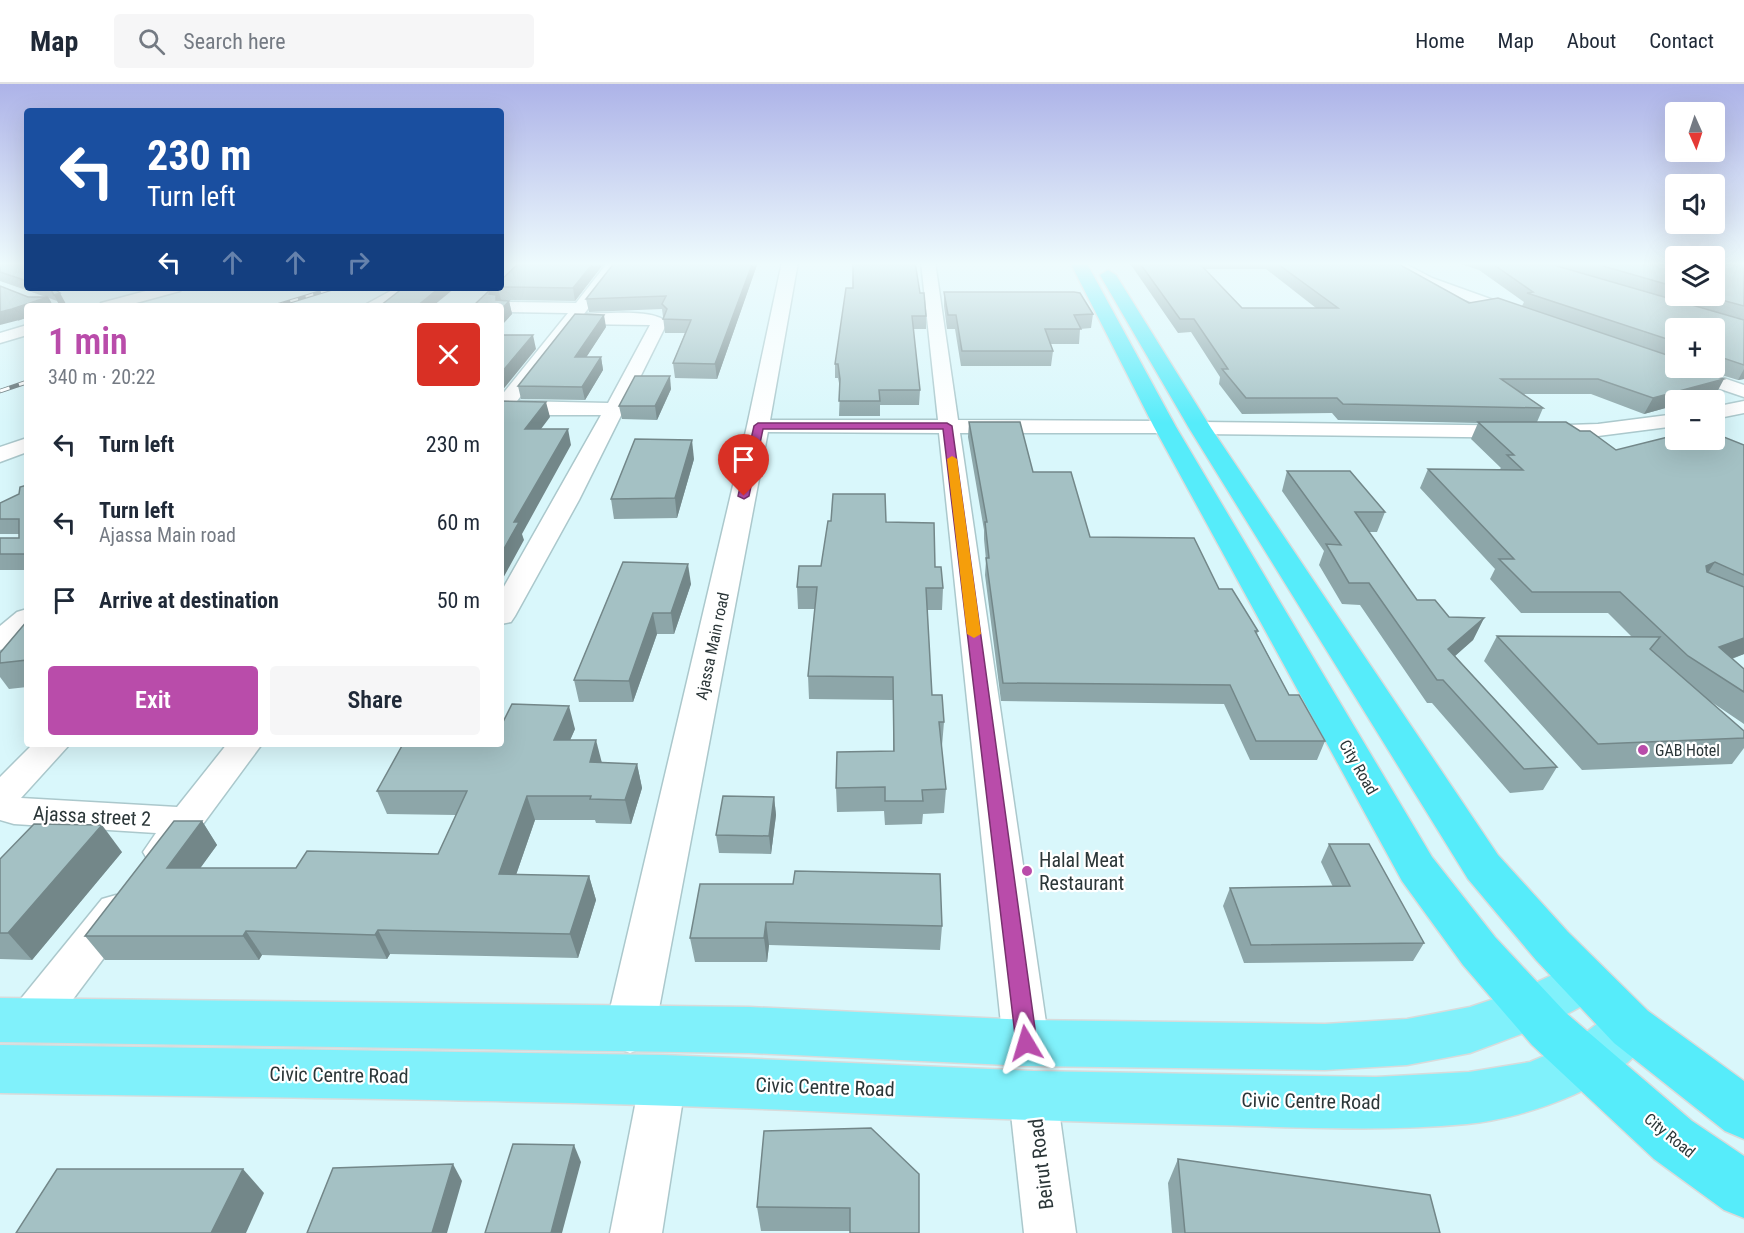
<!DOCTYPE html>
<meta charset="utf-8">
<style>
:root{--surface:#fff;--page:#f6f6f7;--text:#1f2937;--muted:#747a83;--line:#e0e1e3;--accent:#b94caa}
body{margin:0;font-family:"Roboto Condensed",sans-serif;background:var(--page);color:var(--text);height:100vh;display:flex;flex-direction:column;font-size:22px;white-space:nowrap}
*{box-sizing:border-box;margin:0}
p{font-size:20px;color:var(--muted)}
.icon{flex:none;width:33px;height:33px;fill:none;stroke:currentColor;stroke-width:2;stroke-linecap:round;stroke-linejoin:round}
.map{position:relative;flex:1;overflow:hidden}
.panel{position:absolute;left:24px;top:219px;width:480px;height:444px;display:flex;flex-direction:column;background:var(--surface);border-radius:6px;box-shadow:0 6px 24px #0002}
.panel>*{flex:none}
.top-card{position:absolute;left:24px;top:24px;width:480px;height:183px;border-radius:6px;box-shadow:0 6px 24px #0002;background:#1a4fa0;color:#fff;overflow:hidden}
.needle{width:39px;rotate:177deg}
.buttons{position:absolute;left:1665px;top:18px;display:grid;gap:12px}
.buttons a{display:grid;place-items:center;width:60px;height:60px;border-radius:6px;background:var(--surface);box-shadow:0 6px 24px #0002;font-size:30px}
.pin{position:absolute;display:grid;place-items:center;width:51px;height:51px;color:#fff;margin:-62px -26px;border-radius:50% 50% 50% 0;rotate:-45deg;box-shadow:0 0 6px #0007}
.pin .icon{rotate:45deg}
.me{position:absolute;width:66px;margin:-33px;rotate:353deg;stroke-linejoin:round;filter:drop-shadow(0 0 4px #0008)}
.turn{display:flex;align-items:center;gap:21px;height:126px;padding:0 24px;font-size:27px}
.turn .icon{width:78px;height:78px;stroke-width:2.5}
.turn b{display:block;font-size:42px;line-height:51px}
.lanes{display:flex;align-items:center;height:57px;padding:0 24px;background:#0003;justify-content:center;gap:30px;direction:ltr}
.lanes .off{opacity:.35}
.round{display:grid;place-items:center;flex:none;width:63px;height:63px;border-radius:6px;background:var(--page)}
.overview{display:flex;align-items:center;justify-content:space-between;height:102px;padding:0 24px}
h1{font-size:36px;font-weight:600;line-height:45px;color:var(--accent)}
.primary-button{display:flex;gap:12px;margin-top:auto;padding:12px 24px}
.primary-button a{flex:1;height:69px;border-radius:6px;background:var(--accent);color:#fff;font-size:24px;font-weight:600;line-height:69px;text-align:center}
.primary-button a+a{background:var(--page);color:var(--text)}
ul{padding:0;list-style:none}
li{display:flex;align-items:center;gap:18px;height:78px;padding:0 24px}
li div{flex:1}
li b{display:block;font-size:22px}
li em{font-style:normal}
header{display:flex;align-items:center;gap:36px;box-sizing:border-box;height:84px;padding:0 30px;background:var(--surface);border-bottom:2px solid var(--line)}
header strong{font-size:28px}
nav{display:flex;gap:33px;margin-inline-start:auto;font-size:21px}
.search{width:420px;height:54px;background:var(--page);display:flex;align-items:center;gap:15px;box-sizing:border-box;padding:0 21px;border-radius:6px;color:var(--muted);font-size:22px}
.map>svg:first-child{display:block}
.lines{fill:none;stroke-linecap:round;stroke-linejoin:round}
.minor-casing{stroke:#abc8cc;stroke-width:3}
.tertiary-casing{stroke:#abc8cc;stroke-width:3}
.primary-casing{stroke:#d9dbdb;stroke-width:3}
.trunk-casing{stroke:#d9dbdb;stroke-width:3}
.minor{fill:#fff;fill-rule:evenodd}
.tertiary{fill:#fff;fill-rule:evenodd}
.primary{fill:#80f1fb;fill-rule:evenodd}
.trunk{fill:#56ecfa;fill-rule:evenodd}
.rail-far1-casing{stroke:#5e6e71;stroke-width:4}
.rail-casing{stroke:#5e6e71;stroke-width:4.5}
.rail-far1{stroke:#fff;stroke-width:2;stroke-dasharray:8;stroke-linecap:butt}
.rail{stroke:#fff;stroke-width:3;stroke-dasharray:10;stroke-linecap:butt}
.wall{fill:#8da6a9;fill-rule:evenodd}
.shaded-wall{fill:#738789}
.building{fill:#a4c1c4;stroke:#738789;stroke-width:1.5}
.route{fill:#b94caa;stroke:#78316e;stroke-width:1.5}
.slow{fill:#f59e0b}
.poi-dot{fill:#b94caa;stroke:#fff;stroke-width:2}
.labels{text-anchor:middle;stroke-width:4.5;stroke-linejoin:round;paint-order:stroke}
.street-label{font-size:16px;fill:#2b3638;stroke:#fff}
.poi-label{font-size:16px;fill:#2b3638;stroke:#fff;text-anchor:start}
.near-street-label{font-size:20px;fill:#2b3638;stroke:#fff}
.near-poi-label{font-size:20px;fill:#2b3638;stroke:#fff;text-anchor:start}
</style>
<header>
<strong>Map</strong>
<div class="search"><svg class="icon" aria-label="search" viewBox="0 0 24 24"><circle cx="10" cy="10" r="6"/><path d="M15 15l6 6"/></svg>Search here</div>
<nav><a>Home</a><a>Map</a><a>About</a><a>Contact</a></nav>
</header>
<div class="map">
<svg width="1744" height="1149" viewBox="0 0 1744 1149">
<rect width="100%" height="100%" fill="#d9f7fb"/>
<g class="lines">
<g class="minor-casing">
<g id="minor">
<path d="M 608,178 L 623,178 L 584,230 C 602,230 656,224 667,239 L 579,416 L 515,532 L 511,538 L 501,540 L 501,508 L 601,331 L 501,331 L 501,312 L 568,229 L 501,228 L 501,222 L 494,222 L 501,218 L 576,219 ZM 576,240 L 650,241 L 608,319 L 517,317 Z"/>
<polygon points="921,178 935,178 958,336 1165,337 1172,339 1175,343 1172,347 1165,349 960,349 1049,959 1042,974 1026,980 1010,974 1003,959 939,349 758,348 751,346 748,342 751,338 758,336 938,336"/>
<polygon points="1384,178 1402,178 1432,194 1524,227 1526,230 1524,233 1512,233 1422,200"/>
<polygon points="157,204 183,204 180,207 125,222 99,222 101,219"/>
<polygon points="396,204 416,204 383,222 363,222"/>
<polygon points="27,241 27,251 0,259 0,249"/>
<polygon points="1676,283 1694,284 1744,301 1744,313 1676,290"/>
<polygon points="1744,317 1744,329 1714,335 1714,323"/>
<polygon points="1676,330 1676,342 1598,352 1537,354 1200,350 1193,348 1190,344 1193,340 1200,338 1537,342 1598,340"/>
<polygon points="27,354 27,368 0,378 0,363"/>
<polygon points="27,525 27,549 10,563 0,566 0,542 17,528"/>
<polygon points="33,660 70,660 21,714 177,723 227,660 262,660 175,778 162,783 149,778 143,768 156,749 14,740 0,736 0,693"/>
<polygon points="116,811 130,815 136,827 130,839 47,950 31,956 15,950 9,936 15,922 102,815"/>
<polygon points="663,973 680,980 686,996 662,1149 610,1149 640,996 646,980"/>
<polygon points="1033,989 1050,996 1057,1012 1076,1149 1024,1149 1009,1012 1016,996"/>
</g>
</g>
<g class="tertiary-casing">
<polygon id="tertiary" points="782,178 798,178 769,342 655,946 647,962 630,969 613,962 605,946 747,342"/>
</g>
<g class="primary-casing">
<g id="primary">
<polygon points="1584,876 1601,882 1608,897 1601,912 1548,940 1470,969 1407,981 1325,986 1026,982 750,969 0,958 0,914 750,923 1026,936 1325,940 1407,935 1470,923 1518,907"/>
<path d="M 1631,920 L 1648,927 L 1656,943 C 1629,1001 1526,1034 1467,1040 C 1382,1048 1297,1043 1212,1041 C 1071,1038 930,1033 789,1026 C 526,1015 263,1014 0,1009 L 0,961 L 663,971 L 1033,987 L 1376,993 L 1469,988 L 1530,978 L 1568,962 L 1614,927 Z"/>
</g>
</g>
<g class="trunk-casing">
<g id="trunk">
<polygon points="1070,178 1086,178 1176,343 1432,773 1495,853 1566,929 1692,1037 1744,1072 1744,1134 1724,1126 1654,1075 1532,961 1463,881 1402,797 1154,343"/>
<polygon points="1108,186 1116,191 1211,344 1498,771 1568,848 1648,927 1744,997 1744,1055 1725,1047 1614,959 1536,876 1468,795 1189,344 1100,191"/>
</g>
</g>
<use href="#minor" class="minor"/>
<use href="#tertiary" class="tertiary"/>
<use href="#primary" class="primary"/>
<use href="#trunk" class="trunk"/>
<g class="rail-far1-casing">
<polyline id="rail-far1" points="275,222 334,204"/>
</g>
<g class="rail-casing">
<polyline id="rail" points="0,307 27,298"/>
</g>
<use href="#rail-far1" class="rail-far1"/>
<use href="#rail" class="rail"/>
</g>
<g class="wall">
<polygon points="0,178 27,178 27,204 53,204 66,220 60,222 57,217 49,214 53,222 18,237 28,213 46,213 0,197"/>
<polygon points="520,178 605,178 575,217 501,216 499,217 509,217 512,230 501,242 501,222 492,204 501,204 501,196"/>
<polygon points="758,178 717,295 675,294 673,279 685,249 665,249 662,225 589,228 586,215"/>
<polygon points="969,178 1037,178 1037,180 969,179"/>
<path d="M 1129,178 L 1395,178 L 1469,219 L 1522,222 L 1524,218 L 1479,186 L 1461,180 L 1411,180 L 1407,178 L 1676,178 L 1676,212 L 1714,212 L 1744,178 L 1744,295 L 1738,296 L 1718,290 L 1717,293 L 1716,310 L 1644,330 L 1591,310 L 1523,310 L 1543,324 L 1537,338 L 1580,347 L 1616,366 L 1744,361 L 1744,570 L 1732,575 L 1744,585 L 1744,640 L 1710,617 L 1744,647 L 1744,664 L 1732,680 L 1582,686 L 1484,577 L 1497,552 L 1632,553 L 1608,529 L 1521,529 L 1490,495 L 1495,485 L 1420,404 L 1428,385 L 1500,385 L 1501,384 L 1471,355 L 1478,339 L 1338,336 L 1332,329 L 1242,330 L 1219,300 L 1220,293 L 1191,248 L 1178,249 ZM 1205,185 L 1266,185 L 1316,224 L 1242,224 ZM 1676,244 L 1714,244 L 1714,284 L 1676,284 Z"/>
<polygon points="944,208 1093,230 1091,244 1080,245 1079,260 1050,260 1053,267 1051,282 961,282 955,245 947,245 944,222"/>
<polygon points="920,209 926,232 926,245 913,245 920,306 919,321 880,321 880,332 839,332 840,304 838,294 835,294 835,280"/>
<polygon points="606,243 586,273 601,273 603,286 585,316 521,315 518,302"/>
<polygon points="671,305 657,336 622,335 619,322"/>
<polygon points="969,338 1033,388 1090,453 1219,505 1258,547 1257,550 1289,611 1325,657 1317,676 1250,676 1224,620 1001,617 985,491 986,476 984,455 984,446 968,353"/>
<polygon points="694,375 677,434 614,435 611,415"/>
<polygon points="1287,387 1385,428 1377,448 1369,448 1417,516 1449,533 1484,534 1473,556 1455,572 1557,683 1543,706 1510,709 1432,619 1427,619 1360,521 1342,520 1319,481 1324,467 1282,407"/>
<polygon points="27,401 27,486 0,486 0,454 19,454 19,450 0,450 0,419 19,410"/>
<polygon points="886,438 935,483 943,504 942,526 927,526 932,611 944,638 942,662 941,662 946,705 944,729 923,730 922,740 885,741 884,727 837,728 836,704 893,667 893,616 809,615 808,592 815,525 798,525 797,503 821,482"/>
<polygon points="623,478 691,500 674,550 657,550 633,618 579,618 574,596"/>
<polygon points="27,537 27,603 9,605 0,593 0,569"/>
<polygon points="575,645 570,656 602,679 637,680 642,704 631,740 596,739 595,736 535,736 516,791 589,792 596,816 578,874 390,870 387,875 262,871 259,876 105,876 85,852 202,737 217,761 200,784 296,784 438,770 456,731 387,730 377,707"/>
<polygon points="774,713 776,731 771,770 719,769 716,751"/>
<polygon points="1329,760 1424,859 1413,877 1244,879 1223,822 1230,804 1333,803 1321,778"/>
<polygon points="122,768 32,876 0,875 0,775"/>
<polygon points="700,800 942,842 940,866 769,861 767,878 695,878 690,854"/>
<polygon points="871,1044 850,1147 761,1147 757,1123"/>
<polygon points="1178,1075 1440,1149 1172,1149 1168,1099"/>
</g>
<g class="shaded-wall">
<polygon points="594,178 605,178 575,217 573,204"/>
<polygon points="753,178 758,178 717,295 715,280"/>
<polygon points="439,204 455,204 433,222 417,222"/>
<polygon points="496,204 498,204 501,216 497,218 489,210 490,207"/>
<polygon points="60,209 66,220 60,222 54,211"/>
<polygon points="48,213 53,222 27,222 27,234 0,241 0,228"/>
<polygon points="509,217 512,230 501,242 501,226"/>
<polygon points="604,231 606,243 578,286 575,273"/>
<polygon points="533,251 536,265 501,308 501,289"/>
<polygon points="601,273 603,286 585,316 582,303"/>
<polygon points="1744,285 1744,295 1738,296"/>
<polygon points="1719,289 1714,298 1724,295 1716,310 1693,316 1676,316 1676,321 1644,330 1653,314 1711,291"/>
<polygon points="670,292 671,305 657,336 655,322"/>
<polygon points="546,318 550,333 529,361 525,345"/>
<polygon points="568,345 571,361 522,450 524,456 501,498 501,470 514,438"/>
<polygon points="692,356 694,375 677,434 675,414"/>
<polygon points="1715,478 1702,498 1706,482"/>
<polygon points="688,480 691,500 674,550 671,529"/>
<polygon points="653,529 657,550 633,618 629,597"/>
<polygon points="1484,534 1473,556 1438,587 1448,565"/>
<polygon points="1744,554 1744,570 1706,584 1719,563"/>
<polygon points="569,622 575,645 560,679 554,656"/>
<polygon points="596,656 602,679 590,678"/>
<polygon points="637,680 642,704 631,740 625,716"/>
<polygon points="527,712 535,736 508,814 499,790"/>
<polygon points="774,713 776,731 771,770 769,752"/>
<polygon points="202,737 217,761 183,808 167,784"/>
<polygon points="102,741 122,768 32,876 8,849"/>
<polygon points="589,792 596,816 578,874 570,850"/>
<polygon points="766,838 769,861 767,878 764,854"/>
<polygon points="378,846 390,870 387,875 375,851"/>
<polygon points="246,847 262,871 259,876 243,852"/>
<polygon points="574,1061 581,1078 562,1149 551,1149"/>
<polygon points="453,1080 462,1097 447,1149 432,1149"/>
<polygon points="243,1085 264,1109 246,1149 211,1149"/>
</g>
<g class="building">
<polygon points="0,178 27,178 25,186 27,187 27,197 0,188"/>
<polygon points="520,178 594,178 573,204 501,203 501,196"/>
<polygon points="615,178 753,178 715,280 673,279 691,236 663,235 667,225 662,220 666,212 586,215"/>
<polygon points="853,178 915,178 920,209 924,209 926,232 912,232 920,306 879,306 880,317 839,317 840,295 838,280 835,280 846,204 853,204"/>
<polygon points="1139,178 1198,178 1242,224 1338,224 1275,178 1395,178 1469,219 1498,214 1676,274 1676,284 1703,284 1719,289 1711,291 1724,295 1653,314 1598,295 1501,295 1543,324 1343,320 1337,314 1246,314 1222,285 1228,285 1194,235 1180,235"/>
<polygon points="1490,178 1543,178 1744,236 1744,281 1714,271 1714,244 1676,244 1676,258 1527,209 1533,208"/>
<polygon points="1589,178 1676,178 1676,203"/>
<polygon points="1714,178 1744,178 1744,222 1707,212 1714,212"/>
<polygon points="0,202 28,213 48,213 12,225 0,228"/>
<polygon points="46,204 53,204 60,209 54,211 51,206"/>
<polygon points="403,204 439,204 417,222 380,222"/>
<polygon points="492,204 496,204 490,207 489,210 496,211 496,216 509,217 501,226 501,222 473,222"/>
<polygon points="944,208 1074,208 1080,209 1093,230 1074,231 1081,245 1045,245 1053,267 962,267 956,231 948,231"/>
<polygon points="575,230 604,231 575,273 601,273 582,303 518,302"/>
<polygon points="501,251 533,251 501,289"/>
<polygon points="635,292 670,292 655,322 619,322"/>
<polygon points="501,317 546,318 525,345 568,345 514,438 519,438 501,470"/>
<polygon points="969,338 1020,338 1033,388 1071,388 1090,453 1194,454 1219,505 1232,505 1258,547 1255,547 1289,611 1299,611 1325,657 1256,657 1230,601 1003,599 986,474 989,474 985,438 987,438"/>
<polygon points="1478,338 1566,338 1580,347 1590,347 1616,366 1676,351 1676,356 1714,356 1714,349 1744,361 1744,491 1715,478 1706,482 1707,488 1744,503 1744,554 1719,563 1744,585 1744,608 1688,572 1620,508 1532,508 1499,475 1514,475 1428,385 1523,386 1507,371 1514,371"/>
<polygon points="635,355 692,356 675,414 611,415"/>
<polygon points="1287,387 1350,387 1385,428 1355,428 1417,516 1435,516 1449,533 1484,534 1448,565 1557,683 1524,685 1443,596 1437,596 1369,499 1349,499 1326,460 1341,461"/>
<polygon points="27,401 27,470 0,470 0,454 19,454 19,435 0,435 0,419 19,410 20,403"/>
<polygon points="833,410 885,410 886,438 934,439 935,483 941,483 943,504 926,504 932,611 942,611 944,638 939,638 946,705 922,706 923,717 885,717 885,703 836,704 837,668 894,667 893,593 808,592 817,503 797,503 799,482 821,482 828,437 831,437"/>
<polygon points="623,478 688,480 671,529 653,529 629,597 574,596"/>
<polygon points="27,537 27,576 0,579 0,569"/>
<polygon points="1497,552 1660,553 1650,565 1744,647 1744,654 1598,660"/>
<polygon points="512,620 569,622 554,656 596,656 590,678 637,680 625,716 590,715 591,712 527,712 499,790 589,792 570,850 378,846 375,851 246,847 243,852 85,852 174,737 202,737 167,784 296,784 307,767 438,770 467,707 377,707 403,660 501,660 501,642"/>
<polygon points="723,712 774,713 769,752 716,751"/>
<polygon points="34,740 102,741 8,849 0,849 0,775"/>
<polygon points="1329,760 1369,760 1424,859 1251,861 1230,804 1350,802"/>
<polygon points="795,787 940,790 942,842 766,838 764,854 690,854 700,800 793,800"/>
<polygon points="871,1044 919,1090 919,1149 850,1149 850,1124 757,1123 764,1047"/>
<polygon points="513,1060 574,1061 551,1149 485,1149"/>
<polygon points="1178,1075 1430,1111 1440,1149 1185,1149"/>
<polygon points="453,1080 432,1149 307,1149 333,1084"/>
<polygon points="57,1085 243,1085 211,1149 16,1149"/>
</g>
<linearGradient id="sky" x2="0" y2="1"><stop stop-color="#adb3e8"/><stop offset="0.53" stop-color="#eefbfd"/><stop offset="1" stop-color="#eefbfd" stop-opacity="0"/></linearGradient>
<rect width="1744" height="339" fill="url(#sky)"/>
<polygon class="route" points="758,339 947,339 952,342 1037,959 1034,965 1026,968 1019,965 1016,959 943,345 763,345 749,412 744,415 738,412 754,342"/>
<polygon class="slow" points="952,372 957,375 981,550 974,554 967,550 947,375"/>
<g class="poi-dot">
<circle cx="1643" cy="666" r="6"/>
<circle cx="1027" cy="787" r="6"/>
</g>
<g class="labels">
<g class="street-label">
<text transform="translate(712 562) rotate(-78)" y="6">Ajassa Main road</text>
<text transform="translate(1359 683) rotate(60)" y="6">City Road</text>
<text transform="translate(1670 1051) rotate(39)" y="6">City Road</text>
</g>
<g class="poi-label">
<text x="1655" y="672">GAB Hotel</text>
</g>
<g class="near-street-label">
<text transform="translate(92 732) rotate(3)" y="7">Ajassa street 2</text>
<text transform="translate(339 991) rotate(1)" y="7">Civic Centre Road</text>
<text transform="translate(825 1003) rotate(2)" y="7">Civic Centre Road</text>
<text transform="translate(1311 1017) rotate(1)" y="7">Civic Centre Road</text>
<text transform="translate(1041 1080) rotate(-97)" y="7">Beirut Road</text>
</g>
<g class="near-poi-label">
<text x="1039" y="783">Halal Meat<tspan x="1039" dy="23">Restaurant</tspan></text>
</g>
</g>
</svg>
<div class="buttons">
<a><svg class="needle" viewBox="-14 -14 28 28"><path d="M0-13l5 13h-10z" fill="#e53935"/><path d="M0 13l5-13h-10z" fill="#747a83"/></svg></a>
<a><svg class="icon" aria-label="sound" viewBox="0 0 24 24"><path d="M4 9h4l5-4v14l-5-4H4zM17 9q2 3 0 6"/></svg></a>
<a><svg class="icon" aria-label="layers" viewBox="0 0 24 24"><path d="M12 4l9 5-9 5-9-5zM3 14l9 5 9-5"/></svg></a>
<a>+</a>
<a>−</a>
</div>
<div class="pin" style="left:744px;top:412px;background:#d93025"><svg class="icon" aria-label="arrive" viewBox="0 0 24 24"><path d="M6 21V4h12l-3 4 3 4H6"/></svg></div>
<svg class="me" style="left:1026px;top:959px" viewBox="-20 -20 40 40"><path d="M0-17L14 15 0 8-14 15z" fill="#b94caa" stroke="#fff" stroke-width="4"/></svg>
<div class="top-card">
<div class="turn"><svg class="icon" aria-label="left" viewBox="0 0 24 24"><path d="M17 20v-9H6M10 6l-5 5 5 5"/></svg><div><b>230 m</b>Turn left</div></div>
<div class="lanes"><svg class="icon" aria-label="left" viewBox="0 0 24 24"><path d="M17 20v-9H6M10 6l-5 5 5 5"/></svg><svg class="icon off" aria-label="ahead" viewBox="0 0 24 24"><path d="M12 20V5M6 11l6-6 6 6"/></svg><svg class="icon off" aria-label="ahead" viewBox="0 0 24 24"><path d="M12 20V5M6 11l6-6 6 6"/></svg><svg class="icon off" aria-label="right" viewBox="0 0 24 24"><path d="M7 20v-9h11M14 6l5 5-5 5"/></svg></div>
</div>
<section class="panel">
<div class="overview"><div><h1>1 min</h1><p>340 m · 20:22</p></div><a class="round" style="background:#d93025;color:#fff"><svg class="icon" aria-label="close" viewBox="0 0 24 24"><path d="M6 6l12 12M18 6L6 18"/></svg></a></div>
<ul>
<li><svg class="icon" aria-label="left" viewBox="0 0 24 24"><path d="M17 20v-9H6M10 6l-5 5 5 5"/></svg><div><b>Turn left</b></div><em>230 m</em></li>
<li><svg class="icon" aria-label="left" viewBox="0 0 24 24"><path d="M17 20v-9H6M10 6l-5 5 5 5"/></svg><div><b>Turn left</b><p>Ajassa Main road</p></div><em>60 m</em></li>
<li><svg class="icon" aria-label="arrive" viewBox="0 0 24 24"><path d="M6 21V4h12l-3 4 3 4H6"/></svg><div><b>Arrive at destination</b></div><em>50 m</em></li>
</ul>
<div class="primary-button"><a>Exit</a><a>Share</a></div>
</section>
</div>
